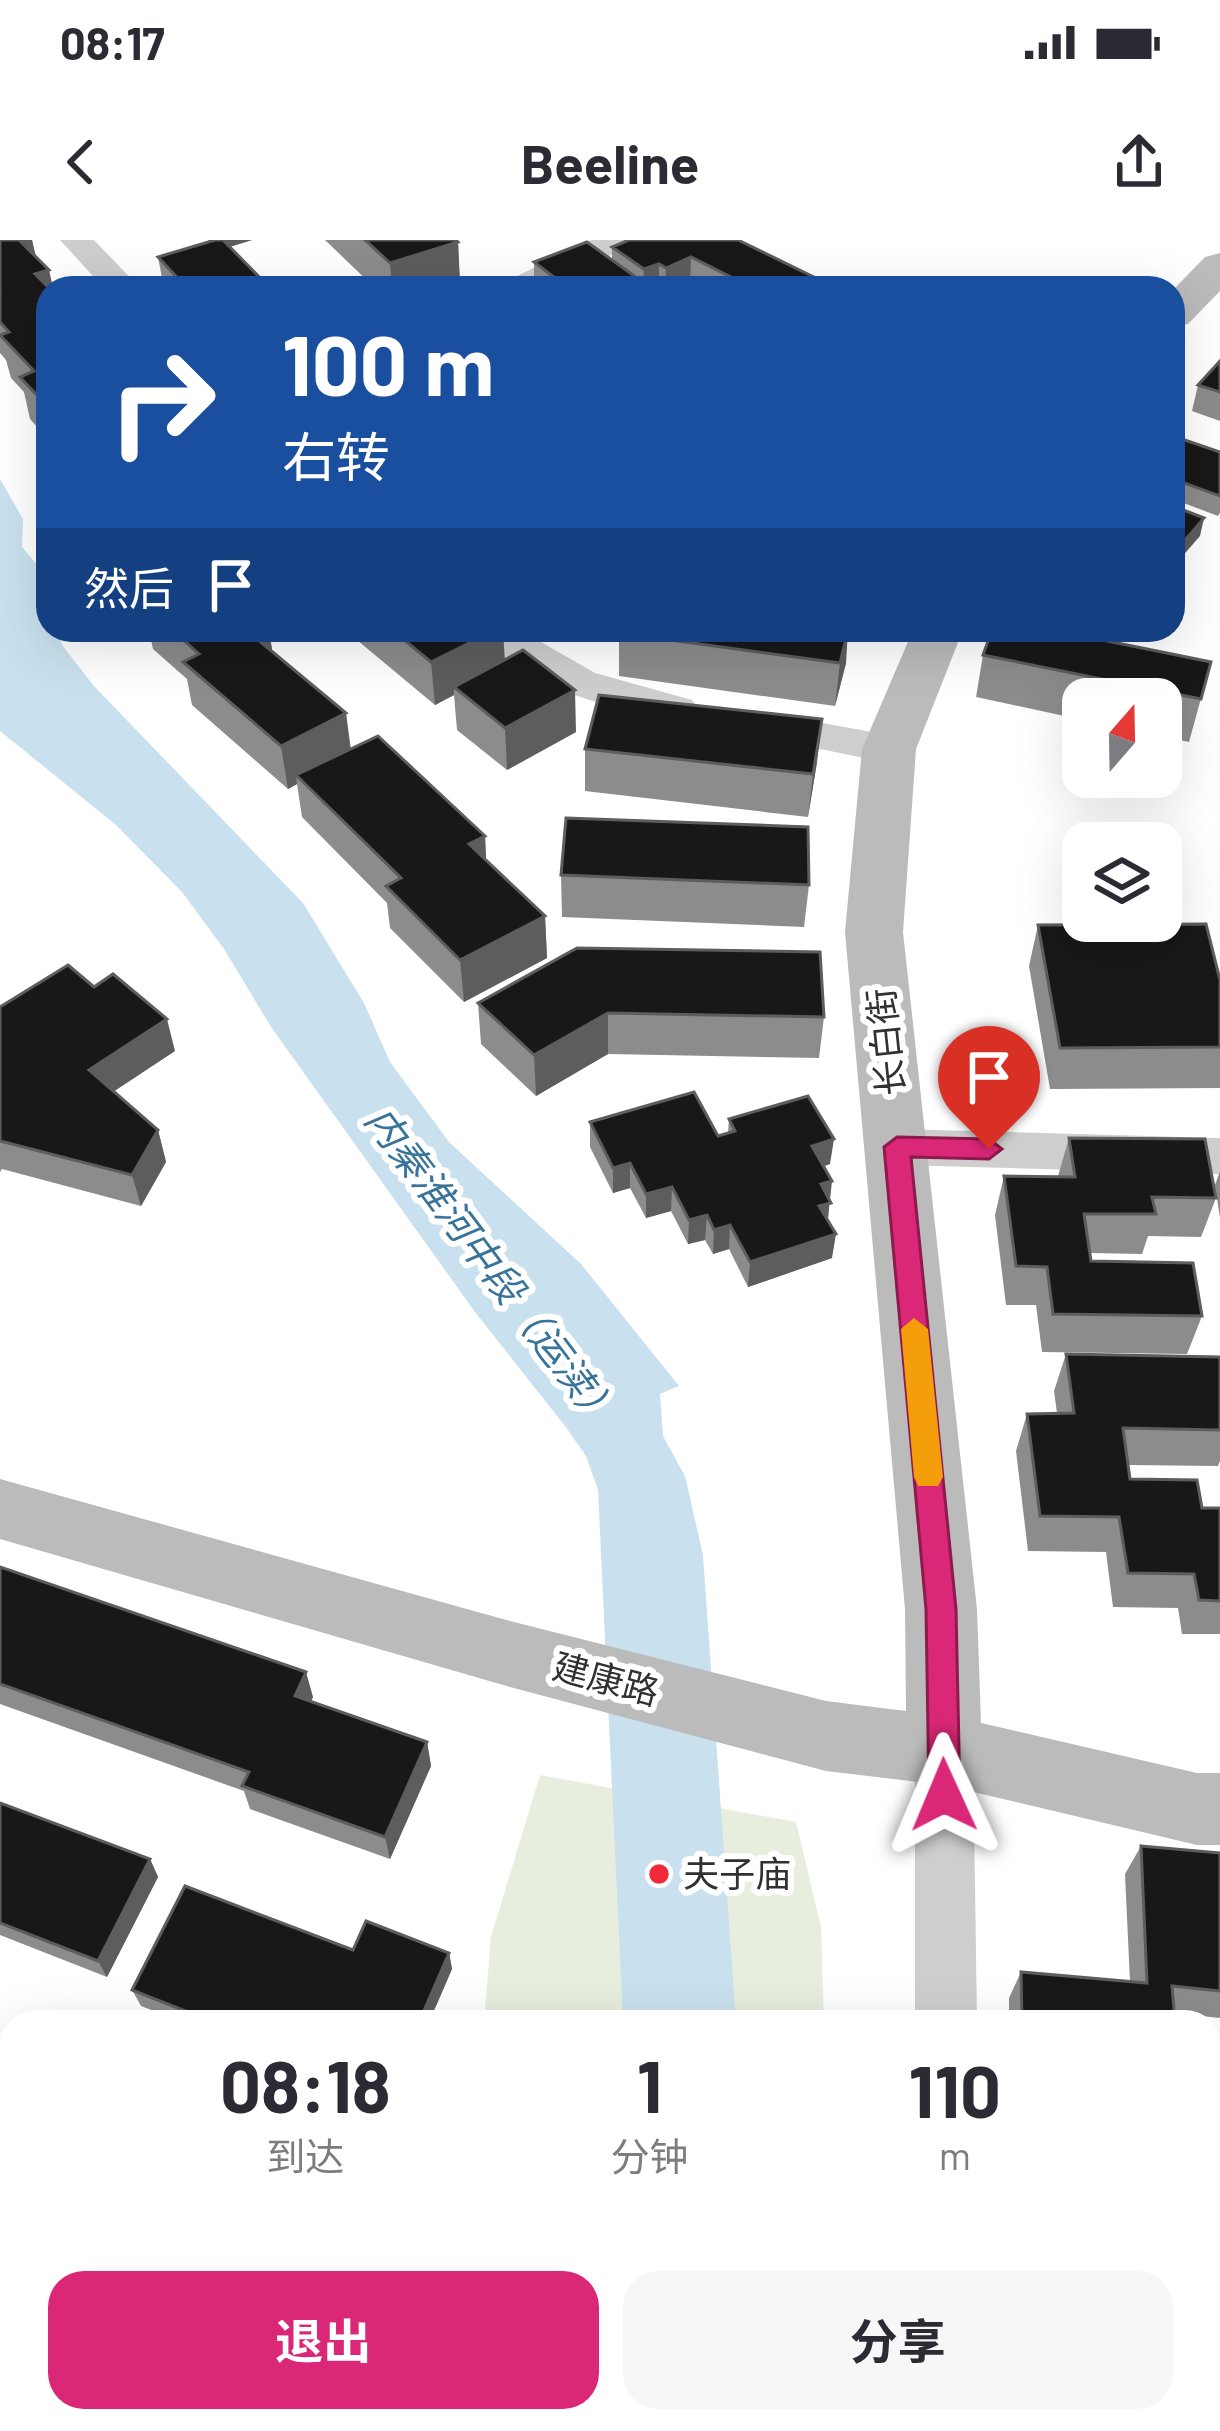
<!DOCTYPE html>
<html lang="zh">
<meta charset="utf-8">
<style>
:root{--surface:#fff;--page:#f7f7f7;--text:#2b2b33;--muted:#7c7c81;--accent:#db2777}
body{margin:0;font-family:Barlow,"Noto Sans SC",sans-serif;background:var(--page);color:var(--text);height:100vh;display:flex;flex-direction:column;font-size:45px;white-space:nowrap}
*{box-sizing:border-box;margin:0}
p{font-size:39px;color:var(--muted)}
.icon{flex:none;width:66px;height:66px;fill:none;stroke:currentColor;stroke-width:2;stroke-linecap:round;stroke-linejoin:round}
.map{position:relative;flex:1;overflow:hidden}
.drawer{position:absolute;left:0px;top:1770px;width:1221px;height:423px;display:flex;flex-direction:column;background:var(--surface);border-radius:36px 36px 0 0;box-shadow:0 12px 48px #0002}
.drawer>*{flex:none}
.hud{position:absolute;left:36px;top:36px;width:1149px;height:366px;border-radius:36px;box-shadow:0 12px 48px #0002;background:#1a4fa0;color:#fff;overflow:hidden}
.needle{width:78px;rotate:20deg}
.buttons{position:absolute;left:1062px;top:438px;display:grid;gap:24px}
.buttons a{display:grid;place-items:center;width:120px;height:120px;border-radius:24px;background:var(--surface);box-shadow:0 12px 48px #0002;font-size:60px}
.pin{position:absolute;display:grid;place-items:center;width:102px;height:102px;color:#fff;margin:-123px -51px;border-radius:50% 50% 50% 0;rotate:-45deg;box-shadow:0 0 12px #0007}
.pin .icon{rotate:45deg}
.me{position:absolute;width:132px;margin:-66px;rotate:359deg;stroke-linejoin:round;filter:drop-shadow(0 0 9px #0008)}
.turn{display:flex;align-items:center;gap:42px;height:252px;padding:0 48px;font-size:54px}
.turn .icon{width:156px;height:156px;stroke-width:2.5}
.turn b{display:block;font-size:84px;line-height:102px}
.then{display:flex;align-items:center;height:114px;padding:0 48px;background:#0003;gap:24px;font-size:45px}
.eta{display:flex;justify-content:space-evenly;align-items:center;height:204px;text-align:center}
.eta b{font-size:72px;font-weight:700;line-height:84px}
.cta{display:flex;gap:24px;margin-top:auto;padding:24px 48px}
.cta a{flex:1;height:138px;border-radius:36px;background:var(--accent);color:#fff;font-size:48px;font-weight:700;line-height:138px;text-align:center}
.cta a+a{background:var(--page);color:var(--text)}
.status{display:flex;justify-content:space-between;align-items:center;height:84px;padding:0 60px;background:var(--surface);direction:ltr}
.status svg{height:33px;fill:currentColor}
header{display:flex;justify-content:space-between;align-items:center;height:156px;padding:0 48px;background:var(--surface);font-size:54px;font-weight:700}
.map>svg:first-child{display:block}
.green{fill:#e7eede}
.water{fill:#c9e1ef}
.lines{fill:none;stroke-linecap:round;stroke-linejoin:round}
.street{fill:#cecece;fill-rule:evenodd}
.secondary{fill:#bbb;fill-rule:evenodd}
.wall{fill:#8c8c8c}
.shaded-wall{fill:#5d5d5d}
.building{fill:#181818;stroke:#5d5d5d;stroke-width:3}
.route{fill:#db2777;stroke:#8e194d;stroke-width:3}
.slow{fill:#f59e0b}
.poi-dot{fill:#f12a39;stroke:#fff;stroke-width:4.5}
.labels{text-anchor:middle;stroke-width:12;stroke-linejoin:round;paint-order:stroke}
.street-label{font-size:36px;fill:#313131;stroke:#fff}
.poi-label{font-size:36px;fill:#313131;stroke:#fff;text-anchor:start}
.water-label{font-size:39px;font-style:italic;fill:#387499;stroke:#fff}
</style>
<div class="status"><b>08:17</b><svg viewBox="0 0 49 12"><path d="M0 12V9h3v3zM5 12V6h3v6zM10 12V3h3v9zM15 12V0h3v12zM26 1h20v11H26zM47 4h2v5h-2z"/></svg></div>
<header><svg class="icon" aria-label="back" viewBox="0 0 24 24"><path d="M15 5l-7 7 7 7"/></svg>Beeline<svg class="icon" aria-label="share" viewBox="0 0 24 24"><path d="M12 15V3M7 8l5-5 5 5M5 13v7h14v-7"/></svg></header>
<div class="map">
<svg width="1220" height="2191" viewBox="0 0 1220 2191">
<rect width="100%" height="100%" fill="#fff"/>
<g class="green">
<polygon points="540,1535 796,1582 821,1687 824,1782 484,1782 491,1697"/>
<polygon points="12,2159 12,2181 844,2181 844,2191 0,2191 0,2160"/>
</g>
<polygon class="water" points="0,239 23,279 22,307 43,332 48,390 58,390 62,405 93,445 303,663 364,763 390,822 449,902 581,1024 679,1146 660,1154 663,1196 685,1236 703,1315 736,1782 623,1782 598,1250 586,1216 565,1186 475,1072 271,787 224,709 182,652 116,585 0,491"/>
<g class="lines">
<g class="street">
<polygon points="60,0 94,0 140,48 104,48"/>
<polygon points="591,0 632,0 627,7 545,48 502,48 507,41"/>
<path d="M 475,390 L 520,390 L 595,433 L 692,460 L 698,469 L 692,478 L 678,482 C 616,469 513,447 475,390 Z"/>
<polygon points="755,471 889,495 904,499 910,509 904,519 889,523 741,493 735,484 741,475"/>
<polygon points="897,889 1220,898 1220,934 897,925 880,920 873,907 880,894"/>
<polygon points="944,1483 965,1491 973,1510 977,1782 915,1782 915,1510 923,1491"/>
<polygon points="914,2181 984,2181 985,2191 915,2191"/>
</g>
<g class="secondary">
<polygon points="1220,13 1220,51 1188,84 1173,88 1173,50 1205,17"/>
<polygon points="913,390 963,390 916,509 903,692 977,1369 981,1483 1197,1533 1220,1533 1220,1605 1197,1605 944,1545 826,1531 510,1447 0,1299 0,1239 510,1381 826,1461 906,1471 905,1369 845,692 862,509"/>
</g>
</g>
<g class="wall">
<polygon points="0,0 32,0 36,16 48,48 48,199 30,179 24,152 11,138 6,120 0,113"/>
<polygon points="208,0 252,0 230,7 270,48 164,48 158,17 210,2"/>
<polygon points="325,0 456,0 458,2 460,44 448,48 375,48"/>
<polygon points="629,0 815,48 699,48 690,44 680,48 534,48 534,22 612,20 612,7"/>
<polygon points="1220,121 1220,181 1192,171 1198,145"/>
<polygon points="1173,196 1220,212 1220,273 1218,276 1173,259"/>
<polygon points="149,390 269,390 272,411 346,473 351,509 485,596 486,620 545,676 547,718 464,762 390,688 387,663 302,577 297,544 288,549 192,465 187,439 153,409"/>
<polygon points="345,390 503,390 505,420 576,492 507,530 457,490 454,455 435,465"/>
<polygon points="1098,390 1153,390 1150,401"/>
<polygon points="619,393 846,423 835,466 619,436"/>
<polygon points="983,415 1211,422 1189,502 1161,496 1161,459 1083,459 1083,480 976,457"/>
<polygon points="585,509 817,522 808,577 585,551"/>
<polygon points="561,635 809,645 804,687 562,677"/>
<polygon points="1038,685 1220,740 1220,848 1050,849 1029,726"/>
<polygon points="478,763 824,777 819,818 608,814 536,856 481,804"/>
<polygon points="0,767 175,811 113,851 158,890 166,922 141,966 2,929 0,932"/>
<polygon points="729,879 830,924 824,926 829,961 828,981 832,1018 748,1047 729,1009 713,1014 705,1000 688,1004 671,971 646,978 630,948 613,953 590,907 590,882 718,896 728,893"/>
<polygon points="1069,898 1216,958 1201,997 1148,996 1142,1014 1090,1013 1091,1021 1202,1076 1187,1114 1042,1112 1036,1065 1006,1065 995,975 1004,936 1058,936"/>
<polygon points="1220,931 1220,978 1215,945"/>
<polygon points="1066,1114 1220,1117 1220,1221 1218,1226 1128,1225 1130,1239 1202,1268 1220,1268 1220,1394 1182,1394 1178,1368 1113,1367 1106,1312 1028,1311 1016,1211 1027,1174 1057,1173 1054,1151"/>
<polygon points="0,1327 313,1457 311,1461 427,1502 431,1526 390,1619 250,1569 244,1551 0,1464"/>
<polygon points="0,1563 150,1619 158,1637 107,1737 0,1695"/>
<polygon points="1141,1606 1220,1613 1220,1778 1174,1773 1175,1782 1009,1782 1009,1758 1021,1732 1130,1742 1125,1634"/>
<polygon points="353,1710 449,1713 452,1729 429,1782 182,1782 141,1766 132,1750"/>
<polygon points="0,1842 12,1847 12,1985 0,1980"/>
<polygon points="12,2069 12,2134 0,2137 0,2092"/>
<polygon points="1031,2181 1209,2181 1220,2191 1033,2191"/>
</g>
<g class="shaded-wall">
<polygon points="17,0 32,0 39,33 49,30 53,48 48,48 48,75"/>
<polygon points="217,0 252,0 219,10"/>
<polygon points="458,2 460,44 448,48 392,48 390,23"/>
<polygon points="691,17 690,44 680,48 665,48 666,28"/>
<polygon points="659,24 659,48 643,48 644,29"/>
<polygon points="816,38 815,48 799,48"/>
<polygon points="1204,278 1200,296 1173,327 1175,312"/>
<polygon points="259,390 269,390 275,428 251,394"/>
<polygon points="495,390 503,390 505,429 454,447 454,455 435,465 431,422"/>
<polygon points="848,390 846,423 835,466 840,423"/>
<polygon points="575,450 576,492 507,530 505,488"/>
<polygon points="346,473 351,516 296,535 297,544 288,549 281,506"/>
<polygon points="822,479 817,522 808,577 813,534"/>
<polygon points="485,596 487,639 469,604"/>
<polygon points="545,676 547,718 464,762 460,720"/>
<polygon points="608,773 608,814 536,856 534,815"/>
<polygon points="167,779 175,811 98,862 89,830"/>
<polygon points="158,890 166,922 141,966 132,935"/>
<polygon points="834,899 830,924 809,931 812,906"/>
<polygon points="630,923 630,948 613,953 613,928"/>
<polygon points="832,941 827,987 816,991 821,944"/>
<polygon points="672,947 671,971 646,978 646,954"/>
<polygon points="707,975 705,1000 688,1004 689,980"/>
<polygon points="730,985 729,1009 713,1014 714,990"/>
<polygon points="836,994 832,1018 748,1047 750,1022"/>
<polygon points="306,1432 313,1457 302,1481 295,1456"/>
<polygon points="427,1502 431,1526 390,1619 385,1597"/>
<polygon points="150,1619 158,1637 107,1737 98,1721"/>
<polygon points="449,1713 452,1729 429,1782 419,1782"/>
</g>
<g class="building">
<polygon points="0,0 19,0 49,30 35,34 49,48 48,164 46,165 20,137 34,131 0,95 9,92 0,82"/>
<polygon points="215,0 223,0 270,48 187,48 158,17"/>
<polygon points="365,0 456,0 458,2 390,23"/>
<polygon points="629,0 738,0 816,38 799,48 753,48 691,17 666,28 659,24 644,29 612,7"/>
<polygon points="587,2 651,48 568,48 534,22"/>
<polygon points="1220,121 1220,152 1198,145"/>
<polygon points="1173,196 1220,212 1220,256 1173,239"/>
<polygon points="1173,266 1204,278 1175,312 1173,311"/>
<polygon points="172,390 259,390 251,394 346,473 281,506 183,422 199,414"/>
<polygon points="392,390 495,390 431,422"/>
<polygon points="620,390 848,390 840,423 619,393"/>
<polygon points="992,390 1053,390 1211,422 1201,459 983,415"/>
<polygon points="523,410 575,450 505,488 454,447"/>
<polygon points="599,455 822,479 813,534 585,509"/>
<polygon points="378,496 485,596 469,604 545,676 460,720 386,646 401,638 296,535"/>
<polygon points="566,578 808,587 809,645 561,635"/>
<polygon points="1206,684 1220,740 1220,807 1060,808 1038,685"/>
<polygon points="577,708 820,712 824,777 608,773 534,815 478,763"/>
<polygon points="68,725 94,747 113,734 167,779 89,830 158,890 132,935 0,901 0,767"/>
<polygon points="694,852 718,896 735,891 729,879 808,856 834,899 812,906 832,941 821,944 831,963 819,966 836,994 750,1022 730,985 714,990 707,975 689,980 672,947 646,954 630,923 613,928 590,882"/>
<polygon points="1069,898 1205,899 1216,958 1152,957 1156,974 1084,974 1091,1021 1193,1023 1202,1076 1053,1074 1047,1027 1016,1026 1004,936 1075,937"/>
<polygon points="1066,1114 1220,1117 1220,1190 1123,1188 1130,1239 1197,1240 1202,1268 1220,1268 1220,1361 1199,1360 1194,1334 1128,1333 1119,1277 1040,1276 1027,1174 1074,1173"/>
<polygon points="0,1327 306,1432 295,1456 427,1502 385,1597 242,1546 249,1532 0,1444"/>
<polygon points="0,1563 150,1619 98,1721 0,1683"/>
<polygon points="1141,1606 1220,1613 1220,1751 1172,1746 1175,1782 1022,1782 1021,1732 1147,1743"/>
<polygon points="185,1646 353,1710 366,1681 449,1713 419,1782 333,1782 323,1778 321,1782 213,1782 132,1750"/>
<polygon points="0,1842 12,1847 12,1978 0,1973"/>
<polygon points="12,2069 12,2123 0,2125 0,2092"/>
<polygon points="1209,2106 1220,2110 1220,2191 1051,2191 1049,2181 1209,2181"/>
</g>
<polygon class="route" points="897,897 989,899 1002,909 989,919 911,917 956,1369 960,1555 956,1566 944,1570 933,1566 929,1555 926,1369 884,907"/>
<polygon class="slow" points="914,1078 928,1089 943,1237 938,1246 918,1246 914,1237 901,1089"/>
<circle class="poi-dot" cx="659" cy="1634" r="12"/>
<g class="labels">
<g class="street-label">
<text transform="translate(886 802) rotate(-96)" y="13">长白街</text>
<text transform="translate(606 1439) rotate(15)" y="13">建康路</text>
</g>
<g class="poi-label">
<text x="683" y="1647">夫子庙</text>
</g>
<g class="water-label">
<text transform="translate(492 1027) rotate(53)" y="14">内秦淮河中段（运渎）</text>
</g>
</g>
</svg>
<div class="buttons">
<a><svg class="needle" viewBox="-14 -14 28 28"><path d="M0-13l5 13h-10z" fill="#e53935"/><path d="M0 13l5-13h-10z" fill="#7c7c81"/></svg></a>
<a><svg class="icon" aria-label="layers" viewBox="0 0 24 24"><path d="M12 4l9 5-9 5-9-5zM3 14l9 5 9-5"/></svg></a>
</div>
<div class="pin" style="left:989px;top:909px;background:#d93025"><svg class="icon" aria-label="arrive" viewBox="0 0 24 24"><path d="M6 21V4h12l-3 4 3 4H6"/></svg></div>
<svg class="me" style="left:944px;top:1555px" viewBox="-20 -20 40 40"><path d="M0-17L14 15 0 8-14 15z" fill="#db2777" stroke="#fff" stroke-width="4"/></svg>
<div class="hud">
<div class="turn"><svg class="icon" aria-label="right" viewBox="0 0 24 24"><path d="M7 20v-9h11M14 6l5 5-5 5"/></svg><div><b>100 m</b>右转</div></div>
<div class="then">然后<svg class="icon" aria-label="arrive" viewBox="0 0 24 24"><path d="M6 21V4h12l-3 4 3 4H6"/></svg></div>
</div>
<section class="drawer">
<div class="eta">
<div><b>08:18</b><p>到达</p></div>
<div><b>1</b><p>分钟</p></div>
<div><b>110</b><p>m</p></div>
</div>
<div class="cta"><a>退出</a><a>分享</a></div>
</section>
</div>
